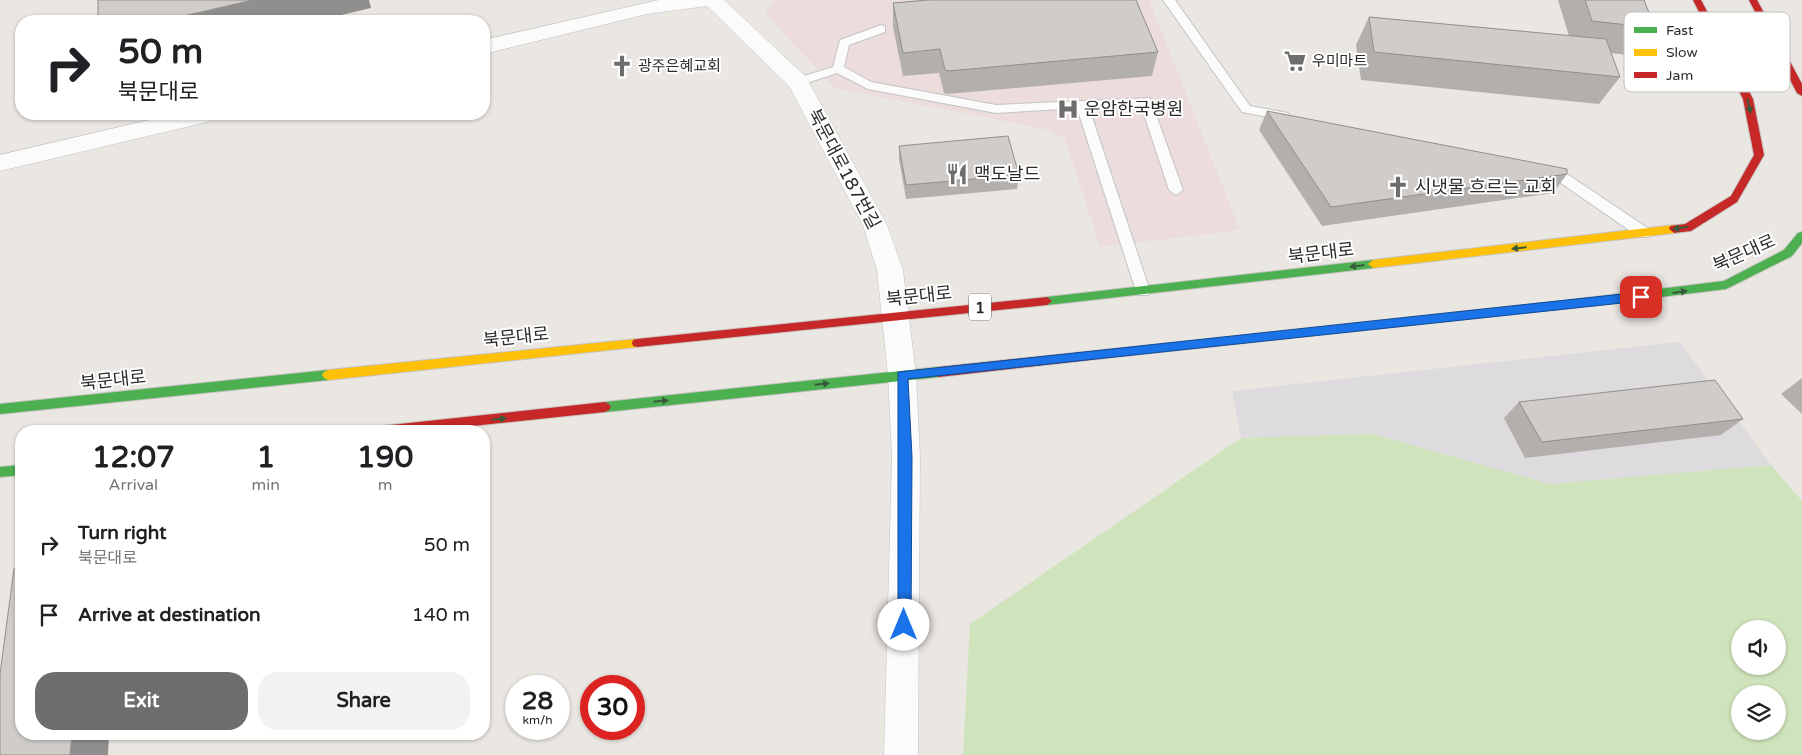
<!DOCTYPE html>
<meta charset="utf-8">
<style>
:root{--surface:#fff;--page:#f2f2f2;--text:#202124;--muted:#757577;--accent:#6e6d6c}
body{margin:0;font-family:"Varela Round","Noto Sans KR",sans-serif;background:var(--page);color:var(--text);height:100vh;display:flex;flex-direction:column;font-size:19px;white-space:nowrap}
*{box-sizing:border-box;margin:0}
p{font-size:16px;color:var(--muted)}
.icon{flex:none;width:28px;height:28px;fill:none;stroke:currentColor;stroke-width:2;stroke-linecap:round;stroke-linejoin:round}
.map{position:relative;flex:1;overflow:hidden}
.drawer{position:absolute;left:15px;top:425px;width:475px;height:315px;display:flex;flex-direction:column;background:var(--surface);border-radius:20px;box-shadow:0 1px 4px #0004}
.drawer>*{flex:none}
.hud{position:absolute;left:15px;top:15px;width:475px;height:105px;border-radius:20px;box-shadow:0 1px 4px #0004;background:#fff;color:var(--text);overflow:hidden}
.controls{position:absolute;left:1731px;top:620px;display:grid;gap:10px}
.controls a{display:grid;place-items:center;width:55px;height:55px;border-radius:50%;background:var(--surface);box-shadow:0 1px 4px #0004;font-size:25px}
.speed{position:absolute;left:505px;top:675px;display:flex;gap:10px;font-size:25px;font-weight:700;text-align:center}
.speed>*{display:grid;place-content:center;width:65px;height:65px;border-radius:50%;background:var(--surface);box-shadow:0 1px 4px #0004;line-height:1}
.speed small{font-size:12px;font-weight:400}
.speed .limit{border:8px solid #d22;background:#fff;color:#111}
.pin{position:absolute;display:grid;place-items:center;width:42px;height:42px;color:#fff;margin:-21px;border-radius:10px;box-shadow:0 2px 8px #0006}
.me{position:absolute;width:55px;margin:-28px;rotate:0deg;stroke-linejoin:round;filter:drop-shadow(0 0 4px #0008)}
.turn{display:flex;align-items:center;gap:18px;height:105px;padding:0 20px;font-size:22px}
.turn .icon{width:65px;height:65px;stroke-width:2.5}
.turn b{display:block;font-size:35px;line-height:42px}
.eta{display:flex;justify-content:space-evenly;align-items:center;height:85px;text-align:center}
.eta b{font-size:30px;font-weight:700;line-height:35px}
.button{display:flex;gap:10px;margin-top:auto;padding:10px 20px}
.button a{flex:1;height:58px;border-radius:20px;background:var(--accent);color:#fff;font-size:20px;font-weight:700;line-height:58px;text-align:center}
.button a+a{background:var(--page);color:var(--text)}
ul{padding:0;list-style:none}
li{display:flex;align-items:center;gap:15px;height:70px;padding:0 20px}
li div{flex:1}
li b{display:block;font-size:19px}
li em{font-style:normal}
.map>svg:first-child{display:block}
.industrial{fill:#dddbdd}
.medical{fill:#ecdcdc}
.green{fill:#cfe4bc;fill-rule:evenodd}
.lines{fill:none;stroke-linecap:round;stroke-linejoin:round}
.lane-casing{stroke:#c3c3c3;stroke-width:2}
.street-casing{stroke:#c3c3c3;stroke-width:1}
.fast-casing{stroke:#c6c4c2;stroke-width:2}
.slow-casing{stroke:#c6c4c2;stroke-width:2}
.jam-casing{stroke:#c6c4c2;stroke-width:2}
.lane{fill:#fcfbfb;fill-rule:evenodd}
.street{fill:#fcfbfb;fill-rule:evenodd}
.fast{fill:#4caf50;fill-rule:evenodd}
.slow{fill:#ffc107;fill-rule:evenodd}
.jam{fill:#c62828;fill-rule:evenodd}
.wall{fill:#b2afad}
.shaded-wall{fill:#918f8d}
.building{fill:#cfccc9;stroke:#918f8d}
.oneway{fill:#375a39}
.route{fill:#1a73e8;stroke:#114b97}
.labels{text-anchor:middle;stroke-width:4;stroke-linejoin:round;paint-order:stroke}
.far-poi-label{font-size:15px;fill:#2c2c2c;stroke:#fff;text-anchor:start}
.shield{fill:#fff;stroke:#6b6b6b;stroke-width:1}
.shield-label{font-size:16px;font-weight:bold;fill:#2c2c2c}
.poi-label{font-size:18px;fill:#2c2c2c;stroke:#fff;text-anchor:start}
.street-label{font-size:18px;fill:#2c2c2c;stroke:#fff}
.key{fill:#fff;stroke:#c0c0c0;stroke-width:1}
.key-label{font-size:14px;fill:#2c2c2c}
</style>
<div class="map">
<svg width="1802" height="755" viewBox="0 0 1802 755">
<rect width="100%" height="100%" fill="#eae6e2"/>
<polygon class="industrial" points="1680,342 1771,465 1550,485 1373,434 1241,438 1232,391"/>
<polygon class="medical" points="775,0 1149,0 1240,230 1100,247 1065,139 1050,130 835,88 765,14"/>
<path class="green" d="M 1373,434 L 1550,484 L 1771,465 L 1802,501 L 1802,755 L 963,755 L 970,624 L 1241,438 ZM 1740,629 L 1778,629 L 1778,666 L 1740,666 ZM 1740,694 L 1778,694 L 1778,731 L 1740,731 Z"/>
<g class="lines">
<g class="lane-casing">
<g id="lane">
<polygon points="1163,0 1175,0 1250,106 1288,113 1290,116 1288,119 1284,120 1242,112"/>
<polygon points="881,25 885,26 885,32 849,45 844,67 871,82 996,105 1150,98 1183,190 1176,195 1169,190 1141,105 1089,108 1150,291 1148,295 1138,295 1136,291 1077,108 996,113 868,89 837,73 798,86 794,85 792,82 794,79 833,67 840,40"/>
<polygon points="1546,167 1564,172 1649,229 1651,233 1649,237 1639,237 1555,179 1541,175 1540,172"/>
</g>
</g>
<g class="street-casing">
<g id="street">
<polygon points="659,0 724,0 806,77 887,225 903,270 916,375 920,457 918,755 884,755 892,457 888,375 877,270 863,225 789,86 707,6 647,14 484,54 484,40"/>
<polygon points="175,114 218,114 215,119 207,122 0,171 0,155"/>
</g>
</g>
<g class="fast-casing">
<g id="fast">
<polygon points="1802,232 1802,243 1792,256 1726,289 1562,309 1557,305 1562,301 1724,281 1784,250 1798,233"/>
<polygon points="1373,260 1378,264 1373,268 1047,305 1042,301 1047,297"/>
<polygon points="939,367 943,369 945,372 943,375 939,377 605,412 601,410 599,407 601,404 605,402"/>
<polygon points="328,370 332,372 334,375 332,378 328,380 0,414 0,404"/>
<polygon points="21,465 21,475 0,477 0,467"/>
</g>
</g>
<g class="slow-casing">
<g id="slow">
<polygon points="1674,225 1679,229 1674,233 1373,268 1368,264 1373,260"/>
<polygon points="1562,301 1567,305 1562,309 1133,355 1129,354 1127,351 1129,348 1133,347"/>
<polygon points="637,339 641,340 642,343 641,346 637,347 328,380 324,378 322,375 324,372 328,370"/>
</g>
</g>
<g class="jam-casing">
<g id="jam">
<polygon points="1693,0 1701,0 1753,99 1764,155 1737,202 1691,231 1674,233 1669,229 1670,226 1685,224 1731,196 1754,155 1743,99"/>
<polygon points="1749,0 1757,0 1802,84 1802,96 1797,93"/>
<polygon points="1047,297 1052,301 1047,305 637,347 633,346 632,343 633,340 637,339"/>
<polygon points="1133,347 1137,348 1139,351 1137,354 1133,355 939,377 935,375 933,372 935,369 939,367"/>
<polygon points="605,402 609,404 611,407 609,410 605,412 425,431 375,431 377,427 381,426"/>
</g>
</g>
<use href="#lane" class="lane"/>
<use href="#street" class="street"/>
<use href="#fast" class="fast"/>
<use href="#slow" class="slow"/>
<use href="#jam" class="jam"/>
</g>
<g class="wall">
<polygon points="924,0 1136,0 1158,52 1152,76 947,94 944,93 939,73 903,76 893,27 893,3"/>
<polygon points="1558,0 1644,0 1655,28 1634,56 1611,53 1620,77 1599,104 1361,80 1356,45 1369,17 1569,36"/>
<polygon points="1267,111 1567,174 1553,193 1322,226 1259,130"/>
<polygon points="899,146 1019,175 1017,189 906,199 899,159"/>
<polygon points="1802,378 1802,414 1781,394"/>
<polygon points="1519,402 1743,419 1721,435 1525,458 1504,418"/>
</g>
<g class="shaded-wall">
<polygon points="253,0 369,0 371,8 316,21 162,21"/>
<polygon points="72,734 109,734 108,755 70,755"/>
</g>
<g class="building">
<polygon points="98,0 253,0 162,21 98,21"/>
<polygon points="929,0 1136,0 1158,52 948,71 945,70 940,49 903,53 893,3"/>
<polygon points="1585,0 1644,0 1655,28 1592,21"/>
<polygon points="1369,17 1606,39 1620,77 1374,52"/>
<polygon points="1267,111 1567,169 1567,174 1331,207"/>
<polygon points="1008,136 1019,175 906,185 899,146"/>
<polygon points="1715,380 1743,419 1542,442 1519,402"/>
<polygon points="21,566 21,734 72,734 70,755 0,755 0,674 14,569"/>
</g>
<defs><path id="oneway-solid" d="M-6-.8H1V-3.2L6.5 0L1 3.2V.8H-6Z" transform="scale(1.25)"/></defs>
<g class="oneway">
<use href="#oneway-solid" transform="translate(1749 106) rotate(77)"/>
<use href="#oneway-solid" transform="translate(1680 228) rotate(171)"/>
<use href="#oneway-solid" transform="translate(1519 248) rotate(173)"/>
<use href="#oneway-solid" transform="translate(1357 266) rotate(173)"/>
<use href="#oneway-solid" transform="translate(1680 292) rotate(-8)"/>
<use href="#oneway-solid" transform="translate(822 384) rotate(-6)"/>
<use href="#oneway-solid" transform="translate(661 401) rotate(-6)"/>
<use href="#oneway-solid" transform="translate(499 419) rotate(-6)"/>
</g>
<polygon class="route" points="1641,292 1647,297 1641,301 908,379 912,457 911,625 909,629 904,631 900,629 898,625 898,372"/>
<defs>
<g id="supermarket-bare" transform="scale(1.725)"><path d="M-6-5.5h2.5l.6 2H6L4.5 2H-2.5L-4.4-4H-6ZM-1.5 3.2a1.3 1.3 0 1 0 .1 0ZM3 3.2a1.3 1.3 0 1 0 .1 0Z" fill="#6e6d6c" stroke="#fff" stroke-width="2.5" paint-order="stroke"/></g>
<g id="church-bare" transform="scale(1.725)"><path d="M-1.2-6h2.4v3.5h3.3v2.4h-3.3V6h-2.4V-.1h-3.3v-2.4h3.3Z" fill="#6e6d6c" stroke="#fff" stroke-width="2.5" paint-order="stroke"/></g>
<g id="hospital-bare" transform="scale(1.725)"><path d="M-5-5h3v3.5h4V-5h3V5h-3V1.5h-4V5h-3Z" fill="#6e6d6c" stroke="#fff" stroke-width="2.5" paint-order="stroke"/></g>
<g id="restaurant-bare" transform="scale(1.725)"><path d="M-5-6h1v4h1v-4h1v4h1v-4h1v5L-1.5 .5V6h-2V.5L-5-1ZM5-6V6H3V1.5H1.5Q1.5-4 5-6Z" fill="#6e6d6c" stroke="#fff" stroke-width="2.5" paint-order="stroke"/></g>
</defs>
<g fill-rule="evenodd">
<use href="#supermarket-bare" x="1295" y="61"/>
<use href="#church-bare" x="622" y="66"/>
<use href="#hospital-bare" x="1068" y="109"/>
<use href="#restaurant-bare" x="957" y="174"/>
<use href="#church-bare" x="1398" y="187"/>
</g>
<g class="labels">
<g class="far-poi-label">
<text x="1312" y="66">우미마트</text>
<text x="638" y="71">광주은혜교회</text>
</g>
<rect class="shield" x="969" y="293.5" width="22" height="27" rx="4"/>
<g class="shield-label">
<text x="980" y="313">1</text>
</g>
<g class="poi-label">
<text x="1084" y="115">운암한국병원</text>
<text x="974" y="180">맥도날드</text>
<text x="1415" y="193">시냇물 흐르는 교회</text>
</g>
<g class="street-label">
<text transform="translate(844 169) rotate(62)" y="6">북문대로187번길</text>
<text transform="translate(1321 253) rotate(-7)" y="6">북문대로</text>
<text transform="translate(1744 253) rotate(-24)" y="6">북문대로</text>
<text transform="translate(919 296) rotate(-6)" y="6">북문대로</text>
<text transform="translate(516 337) rotate(-6)" y="6">북문대로</text>
<text transform="translate(113 380) rotate(-6)" y="6">북문대로</text>
</g>
</g>
<rect x="1624" y="12" width="166" height="80" rx="8" class="key"/>
<rect x="1634" y="27" width="23" height="6" fill="#4caf50"/>
<rect x="1634" y="49" width="23" height="7" fill="#ffc107"/>
<rect x="1634" y="72" width="23" height="6" fill="#c62828"/>
<g class="key-label">
<text x="1666" y="35">Fast</text>
<text x="1666" y="57">Slow</text>
<text x="1666" y="80">Jam</text>
</g>
</svg>
<div class="controls">
<a><svg class="icon" aria-label="sound" viewBox="0 0 24 24"><path d="M4 9h4l5-4v14l-5-4H4zM17 9q2 3 0 6"/></svg></a>
<a><svg class="icon" aria-label="layers" viewBox="0 0 24 24"><path d="M12 4l9 5-9 5-9-5zM3 14l9 5 9-5"/></svg></a>
</div>
<div class="speed"><div>28<small>km/h</small></div><div class="limit">30</div></div>
<div class="pin" style="left:1641px;top:297px;background:#d93025"><svg class="icon" aria-label="arrive" viewBox="0 0 24 24"><path d="M6 21V4h12l-3 4 3 4H6"/></svg></div>
<svg class="me" style="left:904px;top:625px" viewBox="-20 -20 40 40"><circle r="19" fill="#fff"/><path d="M0-13L10 11 0 6-10 11z" fill="#1a73e8"/></svg>
<div class="hud">
<div class="turn"><svg class="icon" aria-label="right" viewBox="0 0 24 24"><path d="M7 20v-9h11M14 6l5 5-5 5"/></svg><div><b>50 m</b>북문대로</div></div>
</div>
<section class="drawer">
<div class="eta">
<div><b>12:07</b><p>Arrival</p></div>
<div><b>1</b><p>min</p></div>
<div><b>190</b><p>m</p></div>
</div>
<ul>
<li><svg class="icon" aria-label="right" viewBox="0 0 24 24"><path d="M7 20v-9h11M14 6l5 5-5 5"/></svg><div><b>Turn right</b><p>북문대로</p></div><em>50 m</em></li>
<li><svg class="icon" aria-label="arrive" viewBox="0 0 24 24"><path d="M6 21V4h12l-3 4 3 4H6"/></svg><div><b>Arrive at destination</b></div><em>140 m</em></li>
</ul>
<div class="button"><a>Exit</a><a>Share</a></div>
</section>
</div>
